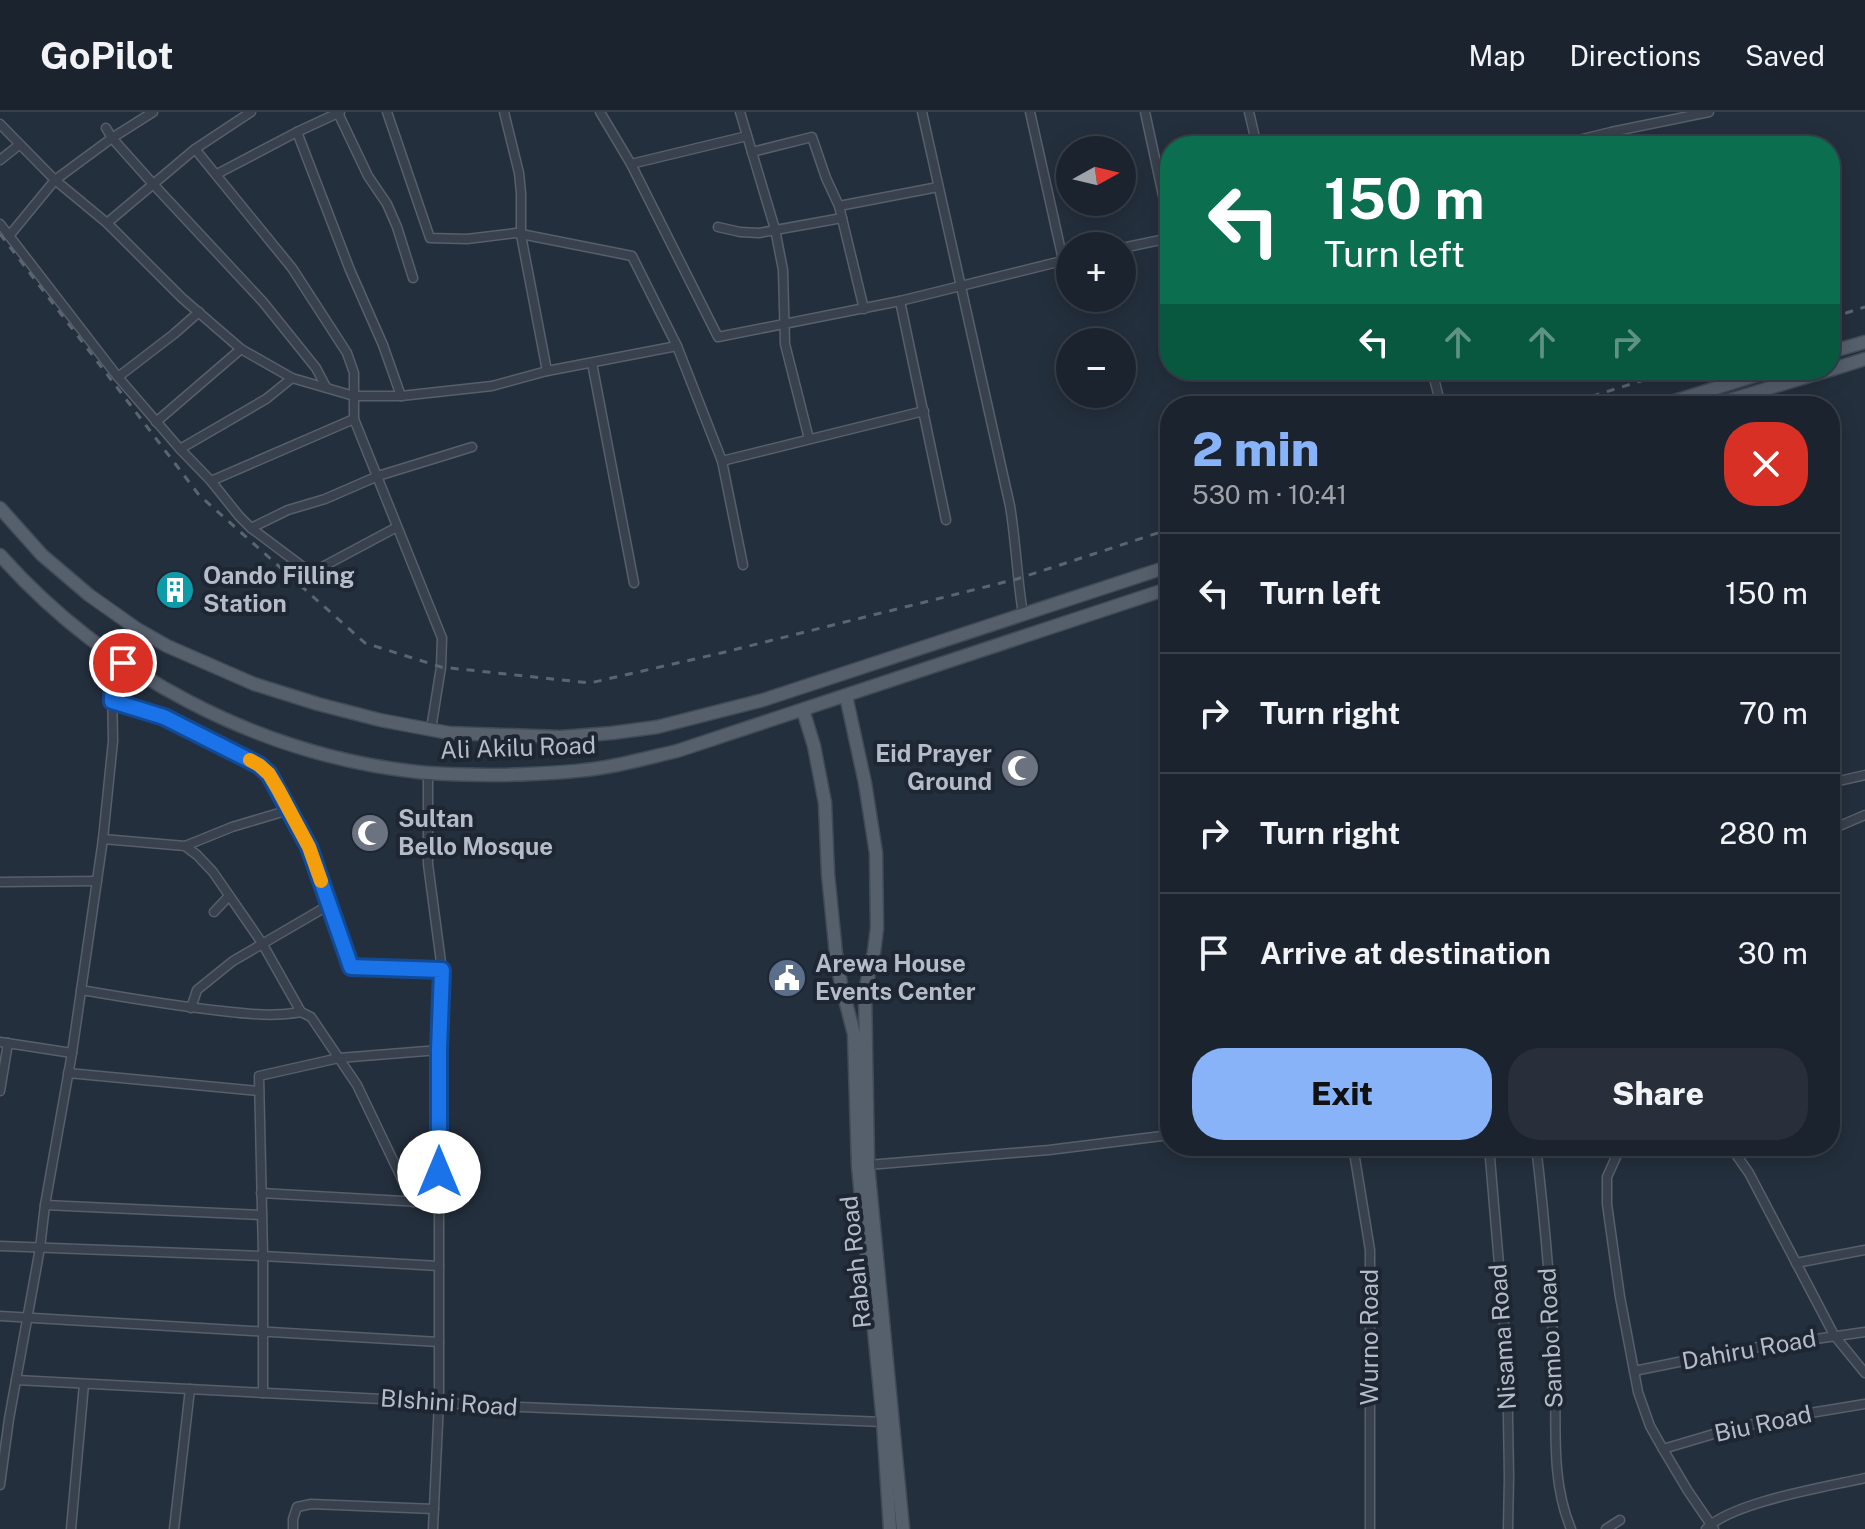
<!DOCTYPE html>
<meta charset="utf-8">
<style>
:root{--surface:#1b232e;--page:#282f3a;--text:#f1f3f6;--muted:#a0a4aa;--line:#39404a;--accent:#89b3f8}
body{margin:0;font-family:"Public Sans",sans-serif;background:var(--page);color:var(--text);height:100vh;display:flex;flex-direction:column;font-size:30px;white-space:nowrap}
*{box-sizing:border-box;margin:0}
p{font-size:26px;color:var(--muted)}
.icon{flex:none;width:44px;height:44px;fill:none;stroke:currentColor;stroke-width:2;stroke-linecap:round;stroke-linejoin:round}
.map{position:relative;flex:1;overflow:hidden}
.drawer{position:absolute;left:1160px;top:284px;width:680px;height:760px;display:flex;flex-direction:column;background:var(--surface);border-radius:32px;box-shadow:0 4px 20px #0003,0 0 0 2px var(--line)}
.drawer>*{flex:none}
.banner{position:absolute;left:1160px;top:24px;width:680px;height:244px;border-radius:32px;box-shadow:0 4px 20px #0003,0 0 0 2px var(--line);background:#0b6e4f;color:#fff;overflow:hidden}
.needle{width:52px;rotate:82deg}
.buttons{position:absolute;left:1056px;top:24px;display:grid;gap:16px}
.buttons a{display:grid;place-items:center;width:80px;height:80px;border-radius:50%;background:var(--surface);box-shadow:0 4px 20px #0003,0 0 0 2px var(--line);font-size:40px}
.pin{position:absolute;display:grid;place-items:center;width:68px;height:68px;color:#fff;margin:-34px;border:4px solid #fff;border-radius:50%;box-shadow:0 2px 8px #0007}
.me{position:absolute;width:88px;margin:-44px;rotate:0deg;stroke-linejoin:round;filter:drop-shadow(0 0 6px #0008)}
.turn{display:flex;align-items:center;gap:28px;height:168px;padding:0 32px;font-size:36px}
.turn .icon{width:104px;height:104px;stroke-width:2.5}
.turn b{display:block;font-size:56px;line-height:68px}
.lanes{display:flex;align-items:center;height:76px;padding:0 32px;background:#0003;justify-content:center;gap:40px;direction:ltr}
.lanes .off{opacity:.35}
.round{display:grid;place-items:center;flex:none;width:84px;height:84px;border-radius:32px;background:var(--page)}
.overview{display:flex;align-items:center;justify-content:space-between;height:136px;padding:0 32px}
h1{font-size:48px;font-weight:800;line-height:60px;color:var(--accent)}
.primary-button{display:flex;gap:16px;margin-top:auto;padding:16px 32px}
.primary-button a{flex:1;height:92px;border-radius:32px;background:var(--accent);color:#111;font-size:32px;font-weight:800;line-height:92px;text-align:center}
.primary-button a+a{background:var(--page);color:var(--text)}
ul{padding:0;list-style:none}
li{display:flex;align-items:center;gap:24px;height:120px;padding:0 32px;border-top:2px solid var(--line)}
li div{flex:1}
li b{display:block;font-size:30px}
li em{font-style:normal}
header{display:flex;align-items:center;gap:48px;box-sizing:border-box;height:112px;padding:0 40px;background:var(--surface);border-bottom:2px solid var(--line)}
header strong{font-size:38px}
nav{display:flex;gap:44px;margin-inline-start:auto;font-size:28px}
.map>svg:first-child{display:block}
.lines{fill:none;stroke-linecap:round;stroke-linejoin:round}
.minor-casing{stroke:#565f6b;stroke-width:11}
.primary-casing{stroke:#414a56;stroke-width:15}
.minor{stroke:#38414d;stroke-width:8}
.primary{stroke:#56606d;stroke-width:12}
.rail{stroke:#5a6574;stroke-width:3;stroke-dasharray:8 8;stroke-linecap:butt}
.route-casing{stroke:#114b97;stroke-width:20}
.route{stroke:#1a73e8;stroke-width:14}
.slow{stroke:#f59e0b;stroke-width:14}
.labels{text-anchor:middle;stroke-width:8;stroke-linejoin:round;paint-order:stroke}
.poi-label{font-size:24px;font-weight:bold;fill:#b4bcc9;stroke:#1d2632;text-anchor:start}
.street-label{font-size:24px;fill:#b4bcc9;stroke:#1d2632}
</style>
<header>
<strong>GoPilot</strong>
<nav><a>Map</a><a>Directions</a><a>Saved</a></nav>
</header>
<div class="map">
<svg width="1865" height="1417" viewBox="0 0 1865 1417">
<rect width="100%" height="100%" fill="#242f3d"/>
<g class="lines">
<g class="minor-casing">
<g id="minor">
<polyline points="387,0 430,126 467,127 516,121 632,144 677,234 722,349 743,453"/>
<polyline points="504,0 519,61 521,81 521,123 547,259"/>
<polyline points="600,0 631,52 718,225 900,189 1070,147"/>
<polyline points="740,0 775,117 783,158 785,232 809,327"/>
<path d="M 922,0 L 1010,394 C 1016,430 1017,466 1023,502"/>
<polyline points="1030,0 1063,148"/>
<polyline points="1145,0 1170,116"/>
<polyline points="1249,0 1257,34"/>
<polyline points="338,1 368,64 387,92 397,115 413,166"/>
<polyline points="0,12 55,68 107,111 182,186 241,237 292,266 354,284 401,284 492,274 547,259 677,234"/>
<polyline points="106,16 112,26 153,72 263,190 316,256 326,275"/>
<polyline points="297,20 350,158 383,233 401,284"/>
<polyline points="1554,34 1611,20 1709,0"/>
<polyline points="195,37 292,156 347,241 354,261 354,307 442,526 441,555 431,617"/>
<polyline points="752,40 812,25 826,66 839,94 864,197"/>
<polyline points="0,48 19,33"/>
<polyline points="631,52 747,24"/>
<polyline points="217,62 297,20 340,0"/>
<polyline points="839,94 938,75"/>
<polyline points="107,111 195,37 251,0"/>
<polyline points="0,112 118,265 180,337 211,369 239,404 251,416 311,461 397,415"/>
<polyline points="718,115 740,120 759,121 842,106"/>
<polyline points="9,124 55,68 112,26 153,0"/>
<polyline points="1122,136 1170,126"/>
<polyline points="900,189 946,408"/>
<polyline points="592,251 634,471"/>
<polyline points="1432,258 1441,294"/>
<polyline points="118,265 174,222 199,200"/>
<polyline points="156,310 241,237"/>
<polyline points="180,337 266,287 292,266"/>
<polyline points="722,349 924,299"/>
<polyline points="211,369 354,307"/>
<polyline points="251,416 288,398 325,387 378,364 472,335"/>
<polyline points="112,589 164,605 259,653 269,662 309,735 351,855 442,858 428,752 428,661"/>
<polyline points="1830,671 1865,663"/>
<polyline points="1830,718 1865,703"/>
<polyline points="103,727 185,734 197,743 213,760 262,831 301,900 311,905 357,973 413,1090"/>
<polyline points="185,734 232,715 289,698"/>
<polyline points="0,770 97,769"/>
<polyline points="214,800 229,784"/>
<path d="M 81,878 C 128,886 174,894 222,899 C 249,902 274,905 301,900"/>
<polyline points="191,896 197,878 233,849 329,793"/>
<polyline points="0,930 72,941"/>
<polyline points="68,961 259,979"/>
<polyline points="0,979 8,931"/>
<polyline points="1353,1034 1370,1138 1370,1417"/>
<polyline points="1489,1034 1507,1247 1509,1365 1508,1417"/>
<path d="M 1536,1034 C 1545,1109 1551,1184 1555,1260 C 1557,1312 1550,1367 1571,1417"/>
<polyline points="1621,1034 1607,1065 1607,1092 1620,1185 1638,1280 1650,1314 1663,1337 1688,1379 1714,1417"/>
<polyline points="1730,1034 1749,1061 1834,1223 1865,1261"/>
<polyline points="868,1053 1049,1038 1170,1023"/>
<polyline points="261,1081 439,1091"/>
<polyline points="45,1093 262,1103"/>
<polyline points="0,1134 263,1144 439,1154"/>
<polyline points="1796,1151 1865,1138"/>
<polyline points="0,1204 439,1230"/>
<polyline points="1634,1259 1738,1238 1865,1220"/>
<polyline points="16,1268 439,1290 471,1293 883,1310"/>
<polyline points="263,1281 263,1144 259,964 339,946 439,938"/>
<polyline points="1663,1337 1734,1316 1804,1302 1865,1292"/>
<polyline points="0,1373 9,1307 40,1136 45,1093 72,941 103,727 113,629 112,576 116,564 123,551"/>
<polyline points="71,1417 84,1272"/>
<polyline points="174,1417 190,1277"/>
<polyline points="293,1417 293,1407 297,1395 311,1392 434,1397"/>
<polyline points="433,1417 439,1290 439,938 442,858"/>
<polyline points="1606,1417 1620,1408"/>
<path d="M 1706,1417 C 1732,1390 1826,1375 1865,1366"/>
</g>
</g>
<g class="primary-casing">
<g id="primary">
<polyline points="1830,240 1865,230"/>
<polyline points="1830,258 1865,247"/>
<polyline points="1659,294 1773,258"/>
<polyline points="1710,294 1829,258"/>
<polyline points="0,396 42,443 89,483 137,517 167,534 254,572 318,592 380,608 449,621 561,625 612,621 657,615 763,588 1170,454"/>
<path d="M 0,443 C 106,562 259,643 418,660 C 446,663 474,663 503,663 C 535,662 568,661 600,656 C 626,652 651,645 677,639 L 1170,476"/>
<polyline points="846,584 865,671 876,741 877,816 874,840 865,878 868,1053 903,1417"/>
<polyline points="803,598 814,634 825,691 828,762 836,842 841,872 854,922 858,1054 883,1310 890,1417"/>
</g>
</g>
<use href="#minor" class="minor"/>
<use href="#primary" class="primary"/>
<g class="rail">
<polyline points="0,122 199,383 365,531 441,555 590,571 721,541 1017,467 1170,417"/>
<polyline points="1830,206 1865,195"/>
<polyline points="1561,294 1676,258"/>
</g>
</g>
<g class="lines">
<g class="route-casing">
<path id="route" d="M 123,551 C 115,564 112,574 112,589 L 164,605 L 259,653 L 269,662 L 309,735 L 351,855 L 442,858 L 439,938 L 439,1060"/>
</g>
<use href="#route" class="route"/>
<polyline class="slow" points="250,648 259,653 269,662 278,677 309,735 321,769"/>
</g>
<defs>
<g id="building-disc" transform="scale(2)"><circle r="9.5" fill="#0f9aa8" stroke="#1d2632"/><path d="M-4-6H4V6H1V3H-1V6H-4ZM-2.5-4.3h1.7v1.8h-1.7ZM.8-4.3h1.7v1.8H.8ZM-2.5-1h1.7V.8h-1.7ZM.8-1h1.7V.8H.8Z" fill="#fff"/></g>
<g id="mosque-disc" transform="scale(2)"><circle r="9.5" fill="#6b7280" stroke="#1d2632"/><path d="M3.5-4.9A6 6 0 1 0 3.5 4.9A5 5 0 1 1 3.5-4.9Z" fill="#fff"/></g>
<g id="civic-disc" transform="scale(2)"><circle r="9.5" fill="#5c6f8a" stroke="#1d2632"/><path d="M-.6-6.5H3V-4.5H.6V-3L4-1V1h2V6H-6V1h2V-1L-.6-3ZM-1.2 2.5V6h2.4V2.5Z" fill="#fff"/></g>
</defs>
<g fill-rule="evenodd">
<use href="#building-disc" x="175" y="478"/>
<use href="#mosque-disc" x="1020" y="656"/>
<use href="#mosque-disc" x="370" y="721"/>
<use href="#civic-disc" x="787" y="866"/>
</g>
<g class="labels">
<g class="poi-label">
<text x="203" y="472">Oando Filling<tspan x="203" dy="28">Station</tspan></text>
<text x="992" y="650" text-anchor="end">Eid Prayer<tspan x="992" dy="28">Ground</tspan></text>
<text x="398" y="715">Sultan<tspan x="398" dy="28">Bello Mosque</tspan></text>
<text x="815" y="860">Arewa House<tspan x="815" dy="28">Events Center</tspan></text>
</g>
<g class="street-label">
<text transform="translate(518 636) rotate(-2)" y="8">Ali Akilu Road</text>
<text transform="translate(856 1150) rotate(-96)" y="8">Rabah Road</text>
<text transform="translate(1370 1225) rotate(-90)" y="8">Wurno Road</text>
<text transform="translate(1503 1225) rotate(-94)" y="8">Nisama Road</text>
<text transform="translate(1551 1226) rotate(-93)" y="8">Sambo Road</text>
<text transform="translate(1749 1238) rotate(-10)" y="8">Dahiru Road</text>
<text transform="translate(449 1291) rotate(4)" y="8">BIshini Road</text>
<text transform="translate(1763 1312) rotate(-12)" y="8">Biu Road</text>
</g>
</g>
</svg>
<div class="buttons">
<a><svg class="needle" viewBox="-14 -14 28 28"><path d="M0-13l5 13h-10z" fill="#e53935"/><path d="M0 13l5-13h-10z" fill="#a0a4aa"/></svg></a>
<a>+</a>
<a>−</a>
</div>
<div class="pin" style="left:123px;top:551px;background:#d93025"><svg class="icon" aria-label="arrive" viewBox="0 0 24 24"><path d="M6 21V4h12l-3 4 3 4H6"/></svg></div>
<svg class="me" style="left:439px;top:1060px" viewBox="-20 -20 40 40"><circle r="19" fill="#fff"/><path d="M0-13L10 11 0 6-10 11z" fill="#1a73e8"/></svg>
<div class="banner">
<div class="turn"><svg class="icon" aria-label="left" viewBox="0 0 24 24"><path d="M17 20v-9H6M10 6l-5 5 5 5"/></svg><div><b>150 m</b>Turn left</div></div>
<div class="lanes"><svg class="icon" aria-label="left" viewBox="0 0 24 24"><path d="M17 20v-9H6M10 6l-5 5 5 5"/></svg><svg class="icon off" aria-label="ahead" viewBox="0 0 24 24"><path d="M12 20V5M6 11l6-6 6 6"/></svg><svg class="icon off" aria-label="ahead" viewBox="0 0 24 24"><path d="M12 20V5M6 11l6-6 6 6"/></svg><svg class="icon off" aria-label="right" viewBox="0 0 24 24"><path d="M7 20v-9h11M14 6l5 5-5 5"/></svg></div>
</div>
<section class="drawer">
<div class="overview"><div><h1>2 min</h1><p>530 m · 10:41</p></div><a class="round" style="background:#d93025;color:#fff"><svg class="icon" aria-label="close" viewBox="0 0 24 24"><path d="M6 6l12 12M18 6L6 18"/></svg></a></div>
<ul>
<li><svg class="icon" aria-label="left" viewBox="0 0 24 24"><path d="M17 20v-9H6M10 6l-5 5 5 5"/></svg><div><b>Turn left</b></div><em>150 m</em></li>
<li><svg class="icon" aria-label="right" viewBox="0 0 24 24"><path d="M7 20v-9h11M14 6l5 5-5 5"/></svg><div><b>Turn right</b></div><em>70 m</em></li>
<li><svg class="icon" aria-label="right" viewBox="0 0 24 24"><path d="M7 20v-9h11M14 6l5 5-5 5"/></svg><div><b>Turn right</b></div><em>280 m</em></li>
<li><svg class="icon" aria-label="arrive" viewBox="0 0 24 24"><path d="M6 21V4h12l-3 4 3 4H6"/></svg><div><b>Arrive at destination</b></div><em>30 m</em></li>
</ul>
<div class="primary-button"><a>Exit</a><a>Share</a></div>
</section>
</div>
